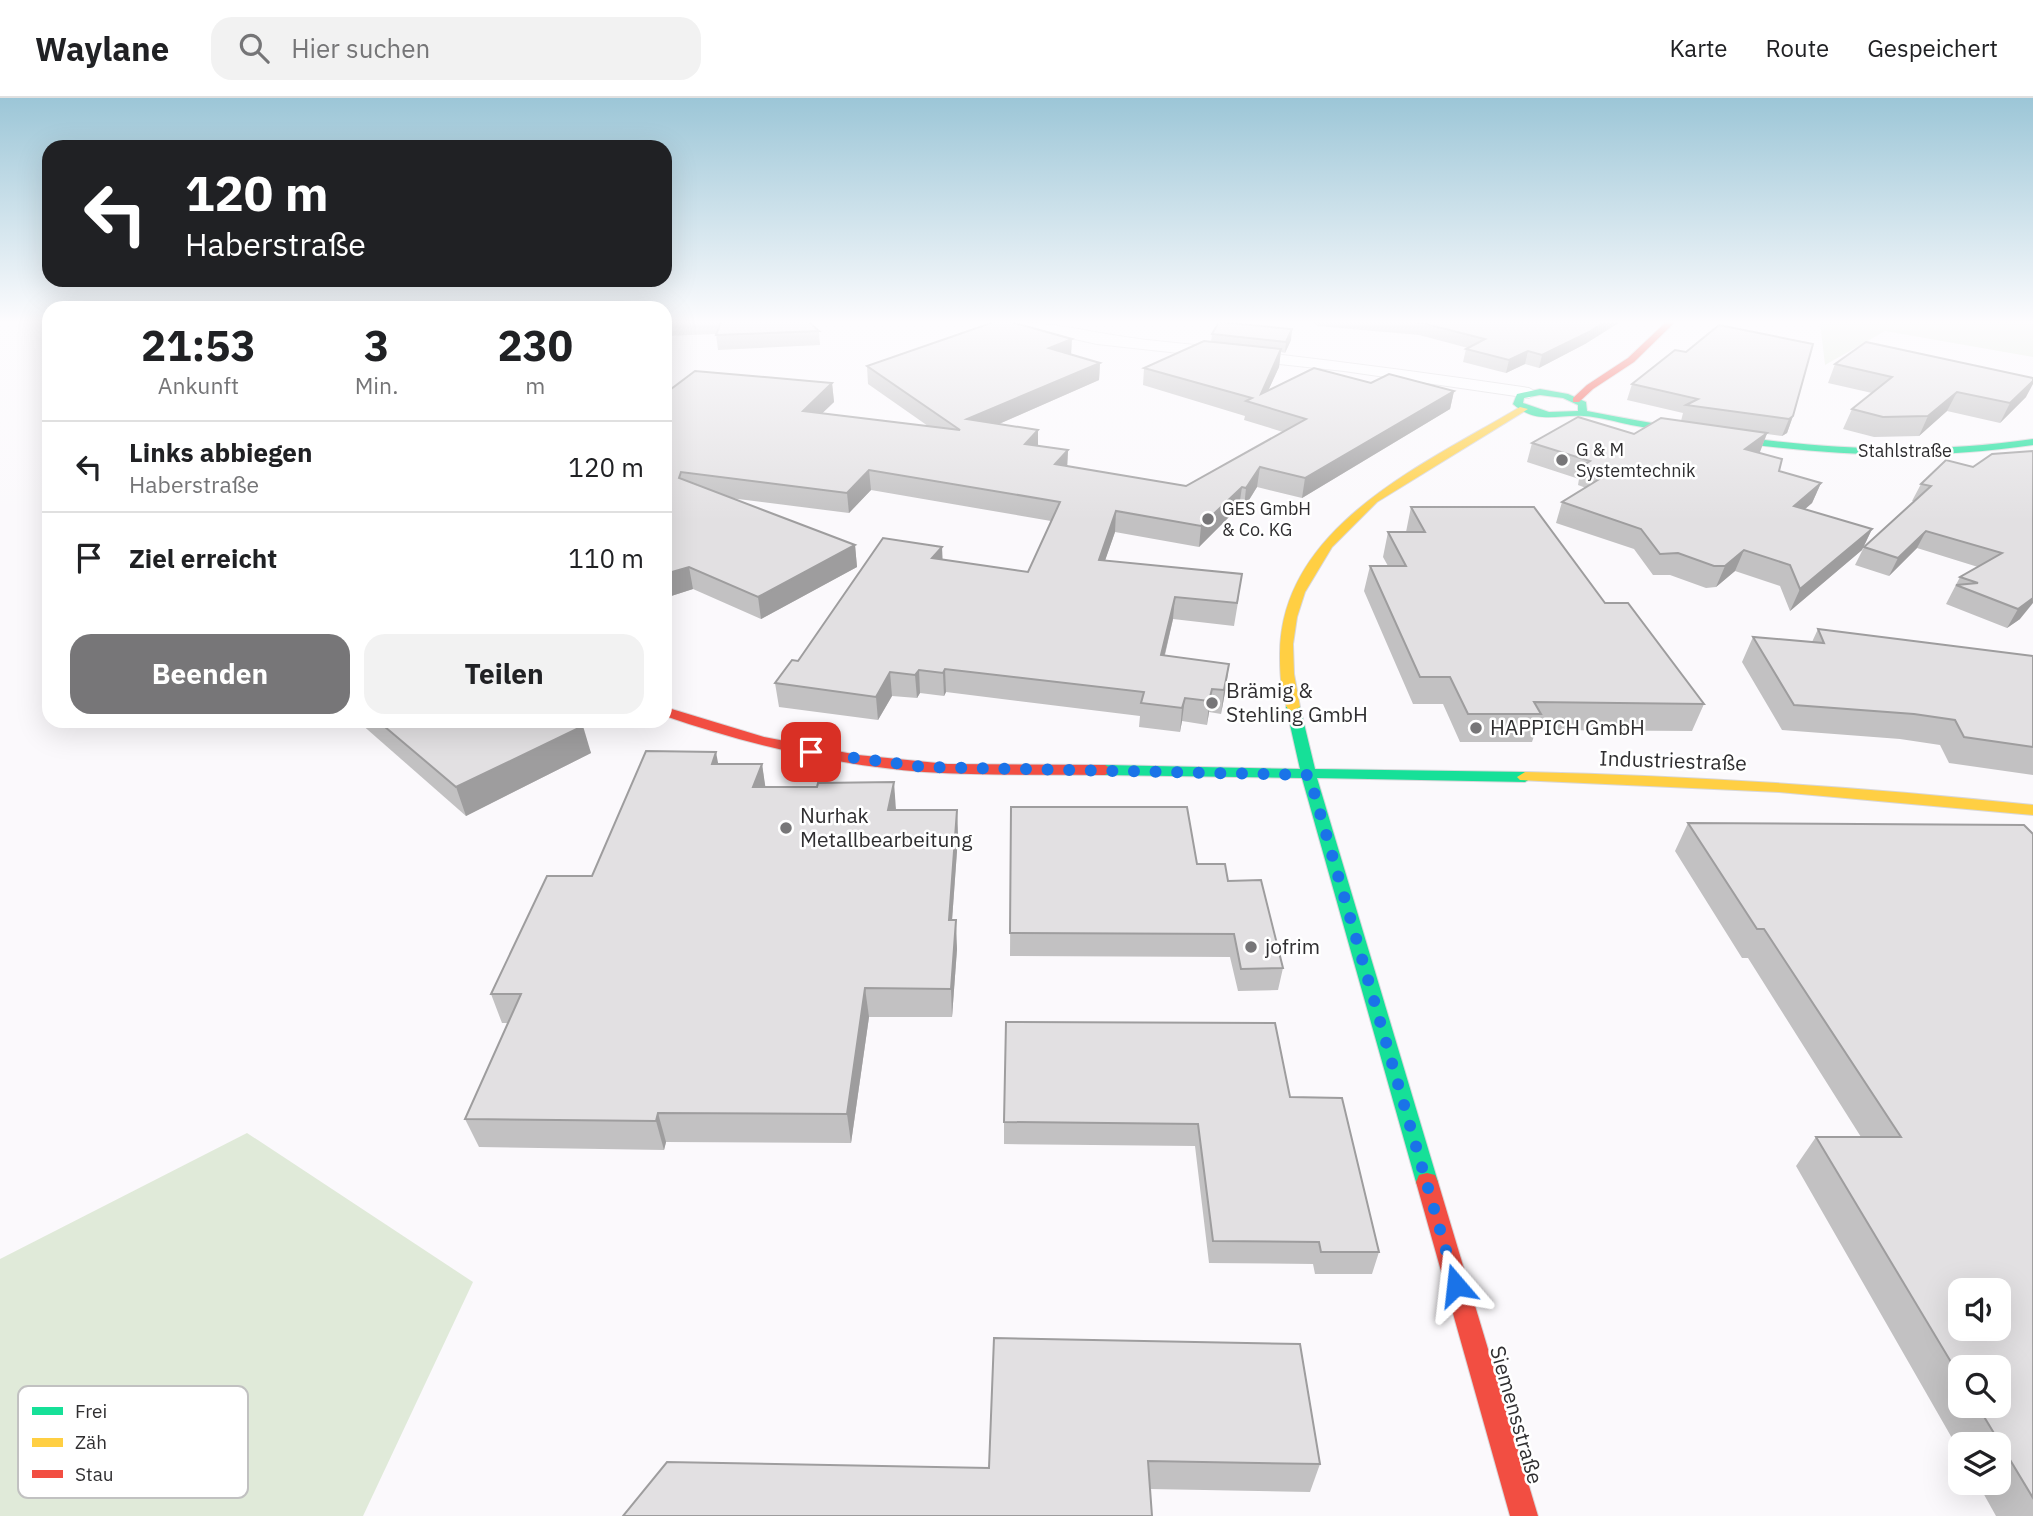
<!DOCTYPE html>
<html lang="de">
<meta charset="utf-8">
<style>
:root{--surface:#fff;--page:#f2f2f2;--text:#202124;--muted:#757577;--line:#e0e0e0;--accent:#777678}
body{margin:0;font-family:"IBM Plex Sans",sans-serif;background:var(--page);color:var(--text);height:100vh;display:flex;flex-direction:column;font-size:26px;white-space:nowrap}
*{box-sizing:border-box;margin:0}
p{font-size:23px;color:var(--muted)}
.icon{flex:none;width:38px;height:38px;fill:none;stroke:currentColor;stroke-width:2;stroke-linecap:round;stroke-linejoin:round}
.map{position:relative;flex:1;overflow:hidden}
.sheet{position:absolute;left:42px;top:203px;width:630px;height:427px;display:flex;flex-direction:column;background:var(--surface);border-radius:21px;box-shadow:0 7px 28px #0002}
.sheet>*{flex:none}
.guide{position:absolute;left:42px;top:42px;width:630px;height:147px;border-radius:21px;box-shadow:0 7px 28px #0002;background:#202124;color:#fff;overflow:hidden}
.tools{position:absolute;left:1948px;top:1180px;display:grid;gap:14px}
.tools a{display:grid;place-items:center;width:63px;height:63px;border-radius:14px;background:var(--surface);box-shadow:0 7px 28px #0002;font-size:35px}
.pin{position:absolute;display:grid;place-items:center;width:60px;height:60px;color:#fff;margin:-30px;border-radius:14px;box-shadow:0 4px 10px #0006}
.me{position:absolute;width:77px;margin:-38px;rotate:343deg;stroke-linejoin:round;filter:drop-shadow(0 0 5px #0008)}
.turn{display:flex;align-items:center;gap:24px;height:147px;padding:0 28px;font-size:32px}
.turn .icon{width:91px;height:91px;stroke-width:2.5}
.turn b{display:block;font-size:49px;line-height:60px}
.eta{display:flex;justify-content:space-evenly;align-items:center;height:119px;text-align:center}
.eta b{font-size:42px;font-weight:700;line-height:49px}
.action{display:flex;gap:14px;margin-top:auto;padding:14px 28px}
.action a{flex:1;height:80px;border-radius:21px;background:var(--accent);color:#fff;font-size:28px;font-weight:700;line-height:80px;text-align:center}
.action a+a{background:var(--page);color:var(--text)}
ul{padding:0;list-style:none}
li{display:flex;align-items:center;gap:21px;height:91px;padding:0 28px;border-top:2px solid var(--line)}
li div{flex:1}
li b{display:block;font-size:26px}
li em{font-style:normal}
header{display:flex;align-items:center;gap:42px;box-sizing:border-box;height:98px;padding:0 35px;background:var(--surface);border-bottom:2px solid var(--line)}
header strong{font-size:33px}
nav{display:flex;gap:38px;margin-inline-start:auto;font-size:24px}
.search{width:490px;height:63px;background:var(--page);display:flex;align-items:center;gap:18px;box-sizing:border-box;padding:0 24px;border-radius:21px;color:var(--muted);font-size:26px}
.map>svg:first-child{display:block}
.green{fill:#e0ead9}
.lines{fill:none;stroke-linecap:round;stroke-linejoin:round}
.street-casing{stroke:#d8d7d9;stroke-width:2}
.fast-casing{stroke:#d8d7d9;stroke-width:2}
.slow-casing{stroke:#d8d7d9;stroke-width:2}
.jam-casing{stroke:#d8d7d9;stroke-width:2}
.street{fill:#fefeff;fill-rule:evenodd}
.fast{fill:#16e098;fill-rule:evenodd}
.slow{fill:#ffcf43;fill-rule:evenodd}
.jam{fill:#f24e42;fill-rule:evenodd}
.wall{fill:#c2c1c2;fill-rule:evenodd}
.shaded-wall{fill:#9e9d9e}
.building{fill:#e2e0e2;stroke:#9e9d9e;stroke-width:2;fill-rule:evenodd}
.route{stroke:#1a73e8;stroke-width:12;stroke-dasharray:0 21.6}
.poi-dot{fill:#777678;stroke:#fff;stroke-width:2.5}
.labels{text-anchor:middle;stroke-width:5;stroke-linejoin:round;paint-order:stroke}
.far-poi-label{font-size:18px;fill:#302f31;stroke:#fff;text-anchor:start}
.far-street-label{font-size:18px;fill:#302f31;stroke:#fff}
.poi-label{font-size:21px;fill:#302f31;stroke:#fff;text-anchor:start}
.street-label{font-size:21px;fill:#302f31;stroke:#fff}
.key{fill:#fff;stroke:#c1c1c1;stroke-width:2}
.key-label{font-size:19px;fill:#302f31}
</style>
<header>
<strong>Waylane</strong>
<div class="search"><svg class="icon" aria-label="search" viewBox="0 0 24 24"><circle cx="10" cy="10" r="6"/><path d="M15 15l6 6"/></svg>Hier suchen</div>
<nav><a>Karte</a><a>Route</a><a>Gespeichert</a></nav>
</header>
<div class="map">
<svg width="2033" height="1418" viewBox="0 0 2033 1418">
<rect width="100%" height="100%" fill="#fbf9fc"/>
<g class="green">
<polygon points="1820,224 2033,224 2033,259 1885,233 1825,267"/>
<polygon points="247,1035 473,1184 363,1418 0,1418 0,1161"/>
</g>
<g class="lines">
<g class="street-casing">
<path id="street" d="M 1010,224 C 1056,224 1101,237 1147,242 C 1275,255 1402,271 1529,290 L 1538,295 L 1529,300 L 1344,273 L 1097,246 L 1012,227 Z"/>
</g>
<g class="fast-casing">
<g id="fast">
<path d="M 1540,291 L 1568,296 L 1586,304 L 1587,313 C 1740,342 1877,364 2033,341 L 2033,347 C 1925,363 1823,358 1715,341 C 1687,337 1659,332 1631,327 C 1616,324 1600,319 1584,318 C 1558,316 1537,327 1513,306 L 1517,296 ZM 1540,297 L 1563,300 L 1578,307 L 1578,313 L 1549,314 L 1523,305 L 1524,300 Z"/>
<polygon points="1293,605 1300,609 1315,671 1525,674 1533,679 1525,684 1317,680 1438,1084 1435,1091 1427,1093 1419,1091 1416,1084 1302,680 1105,677 1097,672 1105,667 1300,671 1286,609"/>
</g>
</g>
<g class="slow-casing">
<g id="slow">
<path d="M 1520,309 L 1528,311 L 1377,404 L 1332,449 L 1305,494 L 1297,519 L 1293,546 L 1294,576 L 1300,609 L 1293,613 L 1288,612 C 1281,597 1280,576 1280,559 C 1278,429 1425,366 1520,309 Z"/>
<path d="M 1525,674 C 1695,678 1864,689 2033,707 L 2033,717 L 1779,694 L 1520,682 L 1517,679 Z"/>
</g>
</g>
<g class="jam-casing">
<g id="jam">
<polygon points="1666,224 1675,224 1634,264 1593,291 1579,304 1573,304 1573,300 1587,287 1628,260"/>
<path d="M 665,609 L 764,639 L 858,657 L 947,666 L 1105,667 L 1113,672 L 1105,677 C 1045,676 984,678 924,674 C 835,667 749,647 665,618 Z"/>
<polygon points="1427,1075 1435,1077 1438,1084 1538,1418 1510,1418 1416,1084 1419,1077"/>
</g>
</g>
<use href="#street" class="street"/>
<use href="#fast" class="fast"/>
<use href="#slow" class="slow"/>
<use href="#jam" class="jam"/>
</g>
<g class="wall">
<polygon points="665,224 809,224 819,233 820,247 718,252 716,236 665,238"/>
<polygon points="1313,224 1620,224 1585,246 1539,270 1525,266 1506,275 1463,264 1466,251 1468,250 1419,237 1317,228"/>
<polygon points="1212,236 1291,242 1285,255 1281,254 1279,269 1268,293 1371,285 1454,293 1450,311 1302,400 1257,389 1244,410 1239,409 1199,449 1115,434 1105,462 1239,498 1234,528 1173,521 1165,557 1226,589 1221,616 1209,614 1207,627 1182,623 1180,634 1139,629 1140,618 946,594 944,598 920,595 917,600 892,598 878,622 779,609 775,585 798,563 942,449 942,462 1028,474 1051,423 871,392 849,415 730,400 855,447 857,469 761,521 693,491 665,500 667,294 832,285 834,304 822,315 928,328 868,286 867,268 1071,257 1100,265 1099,282 999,326 1038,332 1038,348 1068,352 1067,368 1186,388 1283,334 1244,322 1245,318 1143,287 1144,270 1211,244"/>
<polygon points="1835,266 2026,299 2000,325 1947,313 1919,338 1874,339 1843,331 1852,311 1872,295 1828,285"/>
<polygon points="1632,286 1793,318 1787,335 1782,338 1767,336 1759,355 1779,373 1821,385 1812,405 1805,411 1872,431 1862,452 1790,513 1780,488 1735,473 1716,489 1706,490 1670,477 1653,477 1634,451 1556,425 1562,404 1586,390 1578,387 1579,381 1527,364 1532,345 1634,336 1681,323 1683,315 1627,302"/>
<polygon points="1992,356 2020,521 2007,530 1946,506 1960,479 1978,469 1917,450 1889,478 1855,467 1864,449 1914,403 1912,403 1921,386 1973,369"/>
<polygon points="1411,409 1605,505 1704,606 1692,633 1536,632 1532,644 1460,644 1443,606 1413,606 1364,493 1370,468 1388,468 1383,459 1388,434 1406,434"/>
<polygon points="1818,531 2033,558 2033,677 1949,665 1940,647 1900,641 1782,632 1742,564 1753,539 1812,544"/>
<polygon points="359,623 576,623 591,655 466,718 360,625"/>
<polygon points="718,666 762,666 765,689 896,712 957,712 958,739 952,822 957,851 952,919 869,919 851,1045 666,1044 664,1052 479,1049 465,1021 508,925 502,925 491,896 592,778"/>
<polygon points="1011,709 1197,766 1228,783 1283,870 1278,892 1238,893 1230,859 1010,858"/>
<path d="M 1688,725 L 2033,736 L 2033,1418 L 1996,1418 L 1977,1384 L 1998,1384 L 1998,1346 L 1960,1346 L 1960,1354 L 1796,1068 L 1816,1039 L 1861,1039 L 1748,860 L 1742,860 L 1675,753 ZM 1960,1269 L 1998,1307 L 1960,1307 Z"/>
<polygon points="1290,999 1379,1154 1372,1176 1315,1176 1313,1166 1209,1165 1195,1048 1004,1046 1004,1024"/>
<polygon points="994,1240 1320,1366 1310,1394 1150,1391 989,1370"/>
</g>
<g class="shaded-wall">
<polygon points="1604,224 1620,224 1585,246 1539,270 1542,257"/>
<polygon points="1292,231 1291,242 1285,255 1286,244"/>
<polygon points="1072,241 1071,259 1049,250"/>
<polygon points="1281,251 1279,269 1261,308 1261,296"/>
<polygon points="1528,253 1525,266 1506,275 1509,262"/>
<polygon points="1100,265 1099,282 967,340 967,321"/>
<polygon points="2033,283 2033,286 2026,299 2000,325 2010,305"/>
<polygon points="832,285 834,304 805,332 803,313"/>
<polygon points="1454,293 1450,311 1302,400 1305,380"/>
<polygon points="1957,294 1947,313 1919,338 1928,318"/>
<polygon points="1793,318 1787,335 1782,338 1789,321"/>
<polygon points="1038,332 1038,351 1025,346"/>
<polygon points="1767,335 1760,354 1738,370 1745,351"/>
<polygon points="1068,352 1067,372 1055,366"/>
<polygon points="1260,369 1257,389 1244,410 1246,390"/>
<polygon points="869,372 871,392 849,415 847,395"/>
<polygon points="1821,385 1812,405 1785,428 1794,408"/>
<polygon points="1242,389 1239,409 1199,449 1201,428"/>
<polygon points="1116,413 1115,434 1098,483 1099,462"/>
<polygon points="1872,431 1862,452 1790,513 1800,491"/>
<polygon points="1926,433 1917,450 1889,478 1898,460"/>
<polygon points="855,447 857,469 761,521 758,499"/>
<polygon points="942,449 943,470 932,460"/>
<polygon points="1744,452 1735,473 1716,489 1725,468"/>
<polygon points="689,469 693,491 665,500 665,476"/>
<polygon points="1175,499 1173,521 1159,580 1161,557"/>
<polygon points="2033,500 2033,505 2020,521 2007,530 2018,511"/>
<polygon points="1229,566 1226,589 1221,616 1224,592"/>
<polygon points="945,571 946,594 944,598 943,575"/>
<polygon points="919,572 920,595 917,600 915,577"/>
<polygon points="890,574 892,598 878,622 876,599"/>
<polygon points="1212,591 1209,614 1207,627 1209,603"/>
<polygon points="1185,600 1182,623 1180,634 1182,610"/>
<polygon points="583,628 591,655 466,718 456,689"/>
<polygon points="716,654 721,681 712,666"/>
<polygon points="762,666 766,693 753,689"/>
<polygon points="894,684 896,712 888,712"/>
<polygon points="957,712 958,739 950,850 949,822"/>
<polygon points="956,822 957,851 952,919 951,891"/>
<polygon points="865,890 869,919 851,1045 847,1016"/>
<polygon points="658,1015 666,1044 664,1052 656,1023"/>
</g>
<g class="building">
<polygon points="721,224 809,224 819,233 716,237"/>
<polygon points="994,224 1011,224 1072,241 1049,250 1100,265 967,321 1038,332 1025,346 1068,352 1055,366 1186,388 1306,321 1246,303 1252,300 1144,270 1204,243 1281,251 1261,296 1314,270 1371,285 1389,276 1454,293 1305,380 1260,369 1246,390 1242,389 1201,428 1116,413 1099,462 1242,476 1237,505 1175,499 1161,557 1229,566 1224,592 1212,591 1209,603 1185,600 1182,610 1141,605 1144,594 945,571 943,575 919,572 915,577 890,574 876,599 775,585 792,562 798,563 883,440 942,449 932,460 1028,474 1060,404 869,372 847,395 681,374 679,380 855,447 758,499 689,469 665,476 665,293 667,294 695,273 832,285 803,313 960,332 867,268"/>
<polygon points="1219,224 1292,231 1286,244 1212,236"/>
<polygon points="1414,224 1604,224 1589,234 1542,257 1528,253 1509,262 1466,251 1485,241 1422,225"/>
<polygon points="1719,227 1813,246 1793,318 1789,321 1686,307 1698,301 1632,286 1675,252 1686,254"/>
<polygon points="1866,244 2033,280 2033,283 2010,305 1957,294 1928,318 1883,319 1852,311 1892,279 1835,266"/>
<polygon points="1578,319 1634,336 1661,320 1767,335 1745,351 1782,361 1779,373 1821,385 1794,408 1872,431 1800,491 1790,467 1744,452 1725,468 1714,468 1678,455 1660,456 1641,431 1562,404 1609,375 1584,367 1590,363 1532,345"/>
<polygon points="2033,353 2033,500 2018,511 1956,487 1978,485 1960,479 2002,455 1926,433 1898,460 1864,449 1931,388 1921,386 1946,362 1973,369 1992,356"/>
<polygon points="1411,409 1534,409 1605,505 1628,505 1704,606 1534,604 1541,616 1468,616 1450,579 1420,579 1370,468 1406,468 1388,434 1425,434"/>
<polygon points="1818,531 2033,558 2033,649 1964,639 1955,622 1914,616 1794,607 1753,539 1824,545"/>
<polygon points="378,623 576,623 583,628 456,689"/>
<polygon points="646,653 716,654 712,666 762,666 753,689 817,689 818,685 894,684 888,712 957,712 949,822 956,822 951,891 865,890 847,1016 658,1015 656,1023 465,1021 521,896 491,896 547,778 592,778"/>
<polygon points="1011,709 1187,709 1197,766 1225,766 1228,783 1261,782 1283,870 1241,871 1234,836 1010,835"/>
<path d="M 1688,725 L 2024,727 L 2033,736 L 2033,1400 L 1977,1307 L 1998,1307 L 1998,1269 L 1960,1269 L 1960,1279 L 1816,1039 L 1901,1039 L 1764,831 L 1757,831 ZM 1960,1192 L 1998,1192 L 1998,1230 L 1960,1230 Z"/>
<polygon points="1006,924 1275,925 1290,999 1342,1000 1379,1154 1321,1154 1319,1144 1213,1143 1198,1026 1004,1024"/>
<polygon points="994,1240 1300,1246 1320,1366 1148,1363 1152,1418 623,1418 667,1364 989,1370"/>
</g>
<linearGradient id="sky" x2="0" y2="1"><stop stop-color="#9cc6d7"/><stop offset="0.53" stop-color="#fdfcfe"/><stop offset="1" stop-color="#fdfcfe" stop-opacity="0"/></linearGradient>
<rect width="2033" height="423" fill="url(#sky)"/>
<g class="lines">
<polyline class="route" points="811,654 924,669 1309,677 1456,1187"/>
</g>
<g class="poi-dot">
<circle cx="1562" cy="362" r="7"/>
<circle cx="1208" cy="421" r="7"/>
<circle cx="1212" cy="605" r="7"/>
<circle cx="1476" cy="630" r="7"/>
<circle cx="786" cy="730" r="7"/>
<circle cx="1251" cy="849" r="7"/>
</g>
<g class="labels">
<g class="far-poi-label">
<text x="1576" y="358">G &amp; M<tspan x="1576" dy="21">Systemtechnik</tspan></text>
<text x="1222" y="417">GES GmbH<tspan x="1222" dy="21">&amp; Co. KG</tspan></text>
</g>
<g class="far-street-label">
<text x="1905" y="359">Stahlstraße</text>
</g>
<g class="poi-label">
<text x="1226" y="600">Brämig &amp;<tspan x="1226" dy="24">Stehling GmbH</tspan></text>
<text x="1490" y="637">HAPPICH GmbH</text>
<text x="800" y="725">Nurhak<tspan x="800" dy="24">Metallbearbeitung</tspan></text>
<text x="1265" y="856">jofrim</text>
</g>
<g class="street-label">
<text transform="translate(1673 663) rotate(2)" y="7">Industriestraße</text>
<text transform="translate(1516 1317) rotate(74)" y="7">Siemensstraße</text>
</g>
</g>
<rect x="18" y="1288" width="230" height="112" rx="10" class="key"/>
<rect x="32" y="1309" width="31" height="8" fill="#16e098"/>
<rect x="32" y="1340" width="31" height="9" fill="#ffcf43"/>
<rect x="32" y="1372" width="31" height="8" fill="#f24e42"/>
<g class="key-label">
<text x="75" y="1320">Frei</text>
<text x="75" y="1351">Zäh</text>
<text x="75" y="1383">Stau</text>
</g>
</svg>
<div class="tools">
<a><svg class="icon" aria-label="sound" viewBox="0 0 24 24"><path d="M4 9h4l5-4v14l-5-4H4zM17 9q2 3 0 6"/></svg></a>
<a><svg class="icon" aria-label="search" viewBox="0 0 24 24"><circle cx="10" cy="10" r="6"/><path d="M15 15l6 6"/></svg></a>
<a><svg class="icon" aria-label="layers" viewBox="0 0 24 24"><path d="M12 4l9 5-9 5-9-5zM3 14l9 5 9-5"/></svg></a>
</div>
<div class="pin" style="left:811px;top:654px;background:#d93025"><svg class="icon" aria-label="arrive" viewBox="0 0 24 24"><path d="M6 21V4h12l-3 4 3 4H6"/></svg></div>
<svg class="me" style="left:1456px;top:1187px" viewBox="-20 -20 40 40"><path d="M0-17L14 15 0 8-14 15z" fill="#1a73e8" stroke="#fff" stroke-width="4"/></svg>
<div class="guide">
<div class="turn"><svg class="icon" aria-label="left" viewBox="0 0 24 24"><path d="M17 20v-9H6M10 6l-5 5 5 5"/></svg><div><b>120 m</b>Haberstraße</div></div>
</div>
<section class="sheet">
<div class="eta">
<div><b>21:53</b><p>Ankunft</p></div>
<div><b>3</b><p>Min.</p></div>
<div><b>230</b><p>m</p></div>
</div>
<ul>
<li><svg class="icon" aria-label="left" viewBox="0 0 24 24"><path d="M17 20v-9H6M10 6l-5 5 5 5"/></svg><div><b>Links abbiegen</b><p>Haberstraße</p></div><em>120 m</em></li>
<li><svg class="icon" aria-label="arrive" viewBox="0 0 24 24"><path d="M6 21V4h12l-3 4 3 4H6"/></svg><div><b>Ziel erreicht</b></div><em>110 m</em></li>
</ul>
<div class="action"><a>Beenden</a><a>Teilen</a></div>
</section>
</div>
